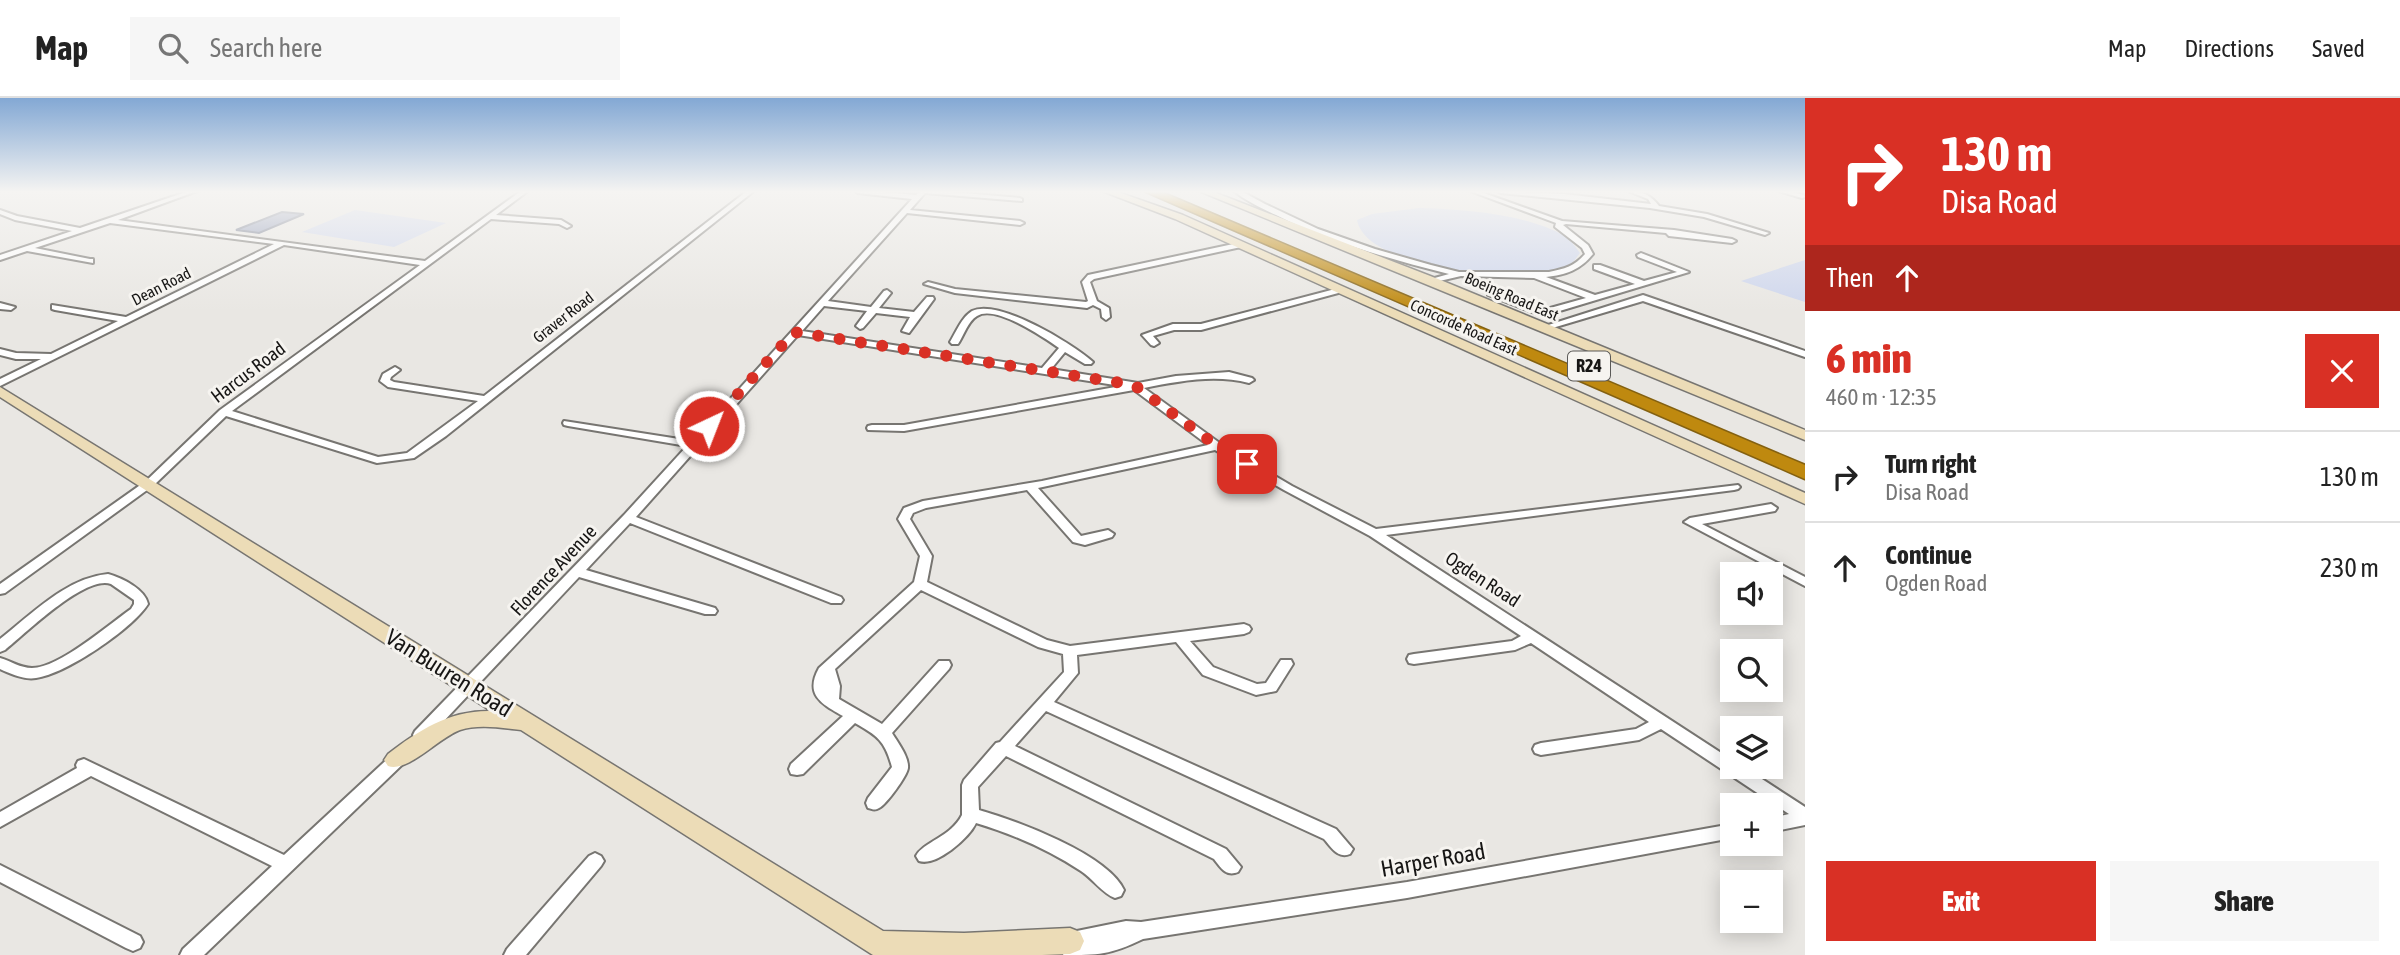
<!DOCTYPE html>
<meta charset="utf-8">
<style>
:root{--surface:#fff;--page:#f6f6f6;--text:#222;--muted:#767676;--line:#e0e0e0;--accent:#d93025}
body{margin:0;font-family:"Asap Condensed",sans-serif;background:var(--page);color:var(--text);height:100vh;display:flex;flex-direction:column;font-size:26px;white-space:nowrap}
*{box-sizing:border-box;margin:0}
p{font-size:23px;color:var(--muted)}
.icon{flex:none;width:38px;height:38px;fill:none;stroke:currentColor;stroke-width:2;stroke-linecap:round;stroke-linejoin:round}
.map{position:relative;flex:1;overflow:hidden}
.sheet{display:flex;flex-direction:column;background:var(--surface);width:595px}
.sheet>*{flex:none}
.hud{background:#d93025;color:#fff;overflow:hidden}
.controls{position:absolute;left:1720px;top:464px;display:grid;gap:14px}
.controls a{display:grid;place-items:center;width:63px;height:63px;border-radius:0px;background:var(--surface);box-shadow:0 4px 18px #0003;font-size:35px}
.pin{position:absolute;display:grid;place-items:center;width:60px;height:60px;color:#fff;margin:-30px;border-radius:14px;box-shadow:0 4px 10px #0006}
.me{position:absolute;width:77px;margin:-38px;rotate:43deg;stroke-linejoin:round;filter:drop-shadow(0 0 5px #0008)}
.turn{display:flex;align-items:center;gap:24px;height:147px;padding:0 21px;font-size:32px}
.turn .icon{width:91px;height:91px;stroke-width:2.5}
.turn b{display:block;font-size:49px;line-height:60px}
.then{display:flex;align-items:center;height:66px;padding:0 21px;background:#0003;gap:14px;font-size:26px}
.round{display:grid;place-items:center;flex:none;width:74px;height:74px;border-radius:0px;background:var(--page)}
.summary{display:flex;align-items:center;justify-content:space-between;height:119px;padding:0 21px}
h1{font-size:42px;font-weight:800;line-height:52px;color:var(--accent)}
.button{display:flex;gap:14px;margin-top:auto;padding:14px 21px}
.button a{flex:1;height:80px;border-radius:0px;background:var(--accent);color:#fff;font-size:28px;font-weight:800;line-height:80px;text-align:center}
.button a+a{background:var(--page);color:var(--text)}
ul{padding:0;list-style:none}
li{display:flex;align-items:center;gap:21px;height:91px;padding:0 21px;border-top:2px solid var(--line)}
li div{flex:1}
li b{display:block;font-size:26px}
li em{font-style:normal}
header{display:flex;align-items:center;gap:42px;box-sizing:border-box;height:98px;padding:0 35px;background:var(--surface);border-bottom:2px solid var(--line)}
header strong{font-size:33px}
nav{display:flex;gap:38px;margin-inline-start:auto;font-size:24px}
.search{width:490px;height:63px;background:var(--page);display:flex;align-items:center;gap:18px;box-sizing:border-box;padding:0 24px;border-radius:0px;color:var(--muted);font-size:26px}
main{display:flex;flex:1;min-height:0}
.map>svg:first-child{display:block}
.green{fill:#ced6ed}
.water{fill:#8b96b6;stroke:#687086;stroke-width:2}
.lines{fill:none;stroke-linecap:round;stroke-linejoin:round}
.street-casing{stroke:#777571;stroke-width:4}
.secondary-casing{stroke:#777571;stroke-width:3}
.highway-casing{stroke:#846111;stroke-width:3}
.street{fill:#fff;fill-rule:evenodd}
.secondary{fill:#ecdcb7;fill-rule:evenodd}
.highway{fill:#bf890f;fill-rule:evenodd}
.route{stroke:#d93025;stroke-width:12;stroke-dasharray:0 21.6}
.labels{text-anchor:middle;stroke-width:6;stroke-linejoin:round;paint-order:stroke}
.far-street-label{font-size:16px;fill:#171615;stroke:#f6f4f0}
.shield{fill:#f6f4f0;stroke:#5a5957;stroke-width:2}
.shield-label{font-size:18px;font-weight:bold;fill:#171615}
.street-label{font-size:19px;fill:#171615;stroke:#f6f4f0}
.near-street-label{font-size:23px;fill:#171615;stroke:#f6f4f0}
</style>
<header>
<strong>Map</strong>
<div class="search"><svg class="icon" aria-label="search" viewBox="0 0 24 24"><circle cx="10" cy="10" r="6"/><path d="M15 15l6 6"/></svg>Search here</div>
<nav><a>Map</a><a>Directions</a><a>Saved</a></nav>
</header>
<main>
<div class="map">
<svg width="1805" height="857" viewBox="0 0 1805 857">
<rect width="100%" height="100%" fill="#e9e7e3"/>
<g class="green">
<path d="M 1419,110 C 1463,111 1527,116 1565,138 C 1571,142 1576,150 1580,155 C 1577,159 1573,165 1569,167 C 1530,187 1366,173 1357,122 L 1372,116 Z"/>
<polygon points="355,112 446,125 394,149 302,134"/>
<polygon points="1805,162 1805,204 1741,183"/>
</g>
<polygon class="water" points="282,114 304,116 259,135 236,132"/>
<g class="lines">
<g class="street-casing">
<g id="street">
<polygon points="189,93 197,93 118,122 425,163 521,93 528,93 496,117 561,122 571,128 567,130 559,126 491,121 232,313 378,359 407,355 478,303 388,289 380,283 383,276 395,269 400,272 391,279 390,282 394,284 484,298 747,93 754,93 446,338 414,360 377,365 226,318 154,387 5,495 0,496 0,486 146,383 220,312 420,167 284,147 0,288 0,281 41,261 16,261 0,257 0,251 16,255 51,256 118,223 55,212 52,211 52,207 126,219 274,146 110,125 35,150 90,161 93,161 93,165 27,153 0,162 0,157 72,133 15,122 0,116 0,112 17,118 80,130"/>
<path d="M 855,93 L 873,93 L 916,97 L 920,93 L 941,93 L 1020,100 L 1022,101 L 1022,103 L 925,95 L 910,112 L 1020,123 L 1024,125 L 1020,127 L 907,115 L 828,203 L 871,209 L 884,193 L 887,192 L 891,195 L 879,210 L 914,214 L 927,199 L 933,199 L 934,201 L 909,235 L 902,233 L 910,219 L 876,215 L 863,230 L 860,231 L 856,228 L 867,213 L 824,208 L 802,233 L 1042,270 L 1059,250 C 1043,239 995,206 977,218 C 968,223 964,237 958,246 L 952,246 L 950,244 C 956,234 962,219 972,213 C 998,200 1073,246 1093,264 L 1091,266 L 1085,266 L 1065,254 L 1051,271 L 1138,285 L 1176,278 L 1229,274 L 1252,280 L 1254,282 L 1249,285 C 1215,276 1179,283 1144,290 L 1221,346 L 1292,388 L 1376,431 L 1738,387 L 1740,389 L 1738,391 L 1734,392 L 1386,437 L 1732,662 L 1732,668 L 1742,668 L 1805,709 L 1805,727 L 1771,734 L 1771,720 L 1789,716 L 1661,631 L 1639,642 L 1541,657 L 1535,655 L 1533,651 L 1535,647 L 1541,645 L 1636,631 L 1649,624 L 1531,545 L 1515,552 L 1414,566 L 1409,565 L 1407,561 L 1409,557 L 1414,556 L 1512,543 L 1521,538 L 1370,438 L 1284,392 L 1215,352 L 1038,390 L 1081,438 L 1108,432 L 1114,436 L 1112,439 L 1085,447 L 1073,444 L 1027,392 L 926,410 L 913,415 L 910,421 L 932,458 L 927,484 L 1047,542 L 1070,548 L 1244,526 L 1249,528 L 1251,531 L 1249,534 L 1244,536 L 1190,543 L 1213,569 L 1257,586 L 1266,585 L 1281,562 L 1291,562 L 1293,566 L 1276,593 L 1256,597 L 1203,577 L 1176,544 L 1077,557 L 1078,575 L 1054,604 L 1336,731 L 1353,751 L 1350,756 C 1338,761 1332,750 1324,741 L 1046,613 L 1015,648 L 1226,751 L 1241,769 L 1238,774 C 1226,779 1221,770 1214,761 L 1006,658 L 978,689 L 979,712 C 1017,723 1107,756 1124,792 L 1121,798 L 1115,800 C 1103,796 1092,780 1081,773 C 1049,752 1013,736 976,725 C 969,740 936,769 919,763 L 916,758 C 923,744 951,739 962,717 L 962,687 L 964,682 L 996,645 L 1000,644 L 1064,574 L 1063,556 L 1038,549 L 921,492 L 835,571 L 840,588 L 839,601 L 882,626 L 939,563 L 949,563 L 951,567 L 949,571 L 892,635 C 898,645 909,659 908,670 C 907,678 886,707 879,710 C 874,713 873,711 868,710 L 866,705 L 868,700 L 892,669 C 885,643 878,638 855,625 L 803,676 L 797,677 L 791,676 L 789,671 L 791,666 L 843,618 C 822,606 804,597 819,570 L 914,484 L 920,458 L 898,421 L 904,410 L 923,403 L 1042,383 L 1208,347 L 1134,292 L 904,333 L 868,332 L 867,330 L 868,328 L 872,327 L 904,327 L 1121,288 L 798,237 L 636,419 L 841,499 L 843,502 L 841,505 L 831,505 L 630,425 L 586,472 L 715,510 L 717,513 L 715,516 L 705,516 L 579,479 L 427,641 L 421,643 L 415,641 L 413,637 L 415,633 L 624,417 L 687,348 L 568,328 L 564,327 L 563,325 L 564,323 L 692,343 L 912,101 L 858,95 Z"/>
<path d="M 1234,93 L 1241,93 L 1265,106 L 1318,131 L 1375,151 L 1431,167 L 1459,174 L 1549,174 C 1564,171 1575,168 1585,156 L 1582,150 L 1555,129 L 1556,125 L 1470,93 L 1478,93 L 1562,123 L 1674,132 L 1732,141 L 1736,143 L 1732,145 L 1669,138 L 1666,135 L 1566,126 L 1563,127 L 1588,147 L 1593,156 C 1580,172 1566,177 1546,179 L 1595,197 L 1635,186 L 1594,171 L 1594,167 L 1600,167 L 1644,183 L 1677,174 L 1638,159 L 1637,157 L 1641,155 L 1689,174 L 1543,218 L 1488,197 L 1495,195 L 1543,212 L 1586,200 L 1534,180 L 1461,178 L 1431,185 L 1431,181 L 1449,176 C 1389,161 1330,144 1276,117 C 1261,110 1246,103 1234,93 Z"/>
<path d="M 1498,93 L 1564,96 L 1651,106 L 1648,101 L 1628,93 C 1641,92 1651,97 1659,108 L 1707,116 L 1769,135 L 1765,137 L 1704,119 L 1650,110 L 1501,95 Z"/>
<polygon points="1778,93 1788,93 1804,97 1805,99 1802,100"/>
<polygon points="1238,145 1241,145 1241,149 1094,181 1090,184 1097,203 1109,210 1110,219 1106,222 1102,219 1101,211 1093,207 1087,210 955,195 924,186 928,184 955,191 1086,204 1088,203 1082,184 1088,177"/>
<polygon points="1339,190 1342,190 1342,194 1201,232 1174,232 1153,238 1159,245 1154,248 1151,247 1142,237 1173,226 1201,226"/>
<polygon points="1643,197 1805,253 1805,259 1643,203 1549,231 1542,229"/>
<polygon points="0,205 15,209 11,212 0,211"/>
<polygon points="1771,406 1777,410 1775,413 1702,426 1805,479 1805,488 1684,424 1690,420"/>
<path d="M 108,476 C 122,480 145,491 148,506 C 132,531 66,576 36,580 C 24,582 11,576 0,571 L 0,560 C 11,563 20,570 32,570 C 59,570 108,527 131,511 L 134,506 L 134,502 L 111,486 C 85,477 26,535 5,552 L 0,554 L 0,541 C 32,516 66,480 108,476 Z"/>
<polygon points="401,652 407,654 409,658 407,662 204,857 180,857 183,851 272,768 91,678 0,729 0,714 77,670 76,667 78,663 84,661 284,757 395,654"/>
<path d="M 1732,726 L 1732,740 L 1407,800 L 1143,841 C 1110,857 1099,857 1063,857 L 1065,852 L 1060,850 L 1057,844 L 1060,838 L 1067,835 L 1126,823 L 1141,824 L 1407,784 Z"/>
<polygon points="595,755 601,758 604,763 601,768 526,857 504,857 507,851 589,758"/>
<polygon points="0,767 140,838 143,844 140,850 133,853 126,850 0,784"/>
</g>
</g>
<g class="secondary-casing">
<g id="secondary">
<polygon points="1102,93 1115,93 1183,117 1805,395 1805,406 1175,121"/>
<polygon points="1199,93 1211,93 1438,181 1805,332 1805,342"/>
<path d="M 0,289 L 883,833 L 964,835 L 1070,830 L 1080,834 L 1084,843 L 1080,852 L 1070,856 L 1042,857 L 873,857 L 521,632 C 501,630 479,626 460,632 C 438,640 408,675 388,668 L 384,662 L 388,656 C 419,632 450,612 491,613 L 0,299 Z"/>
</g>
</g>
<g class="highway-casing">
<polygon id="highway" points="1144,93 1159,93 1805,367 1805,381"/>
</g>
<use href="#street" class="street"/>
<use href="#secondary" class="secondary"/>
<use href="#highway" class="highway"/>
</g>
<linearGradient id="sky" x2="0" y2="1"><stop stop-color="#83a8d4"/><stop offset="0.44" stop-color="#f5f4f2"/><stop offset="1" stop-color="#f5f4f2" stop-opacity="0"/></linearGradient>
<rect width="1805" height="213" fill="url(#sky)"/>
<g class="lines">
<polyline class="route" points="709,328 794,234 1134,287 1217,348 1247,366"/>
</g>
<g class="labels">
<g class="far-street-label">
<text transform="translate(161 188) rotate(-27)" y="6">Dean Road</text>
<text transform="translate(1512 198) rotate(23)" y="6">Boeing Road East</text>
<text transform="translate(563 219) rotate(-38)" y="6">Graver Road</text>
<text transform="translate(1464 229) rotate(24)" y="6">Concorde Road East</text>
</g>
<rect class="shield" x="1568" y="253.5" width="42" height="29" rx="5"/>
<g class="shield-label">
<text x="1589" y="274">R24</text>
</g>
<g class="street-label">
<text transform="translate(248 274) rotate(-37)" y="7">Harcus Road</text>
<text transform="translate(553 472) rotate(-47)" y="7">Florence Avenue</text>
<text transform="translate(1483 481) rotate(33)" y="7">Ogden Road</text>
</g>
<g class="near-street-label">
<text transform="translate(449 575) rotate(32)" y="8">Van Buuren Road</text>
<text transform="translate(1433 762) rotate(-10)" y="8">Harper Road</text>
</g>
</g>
</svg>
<div class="controls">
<a><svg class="icon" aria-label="sound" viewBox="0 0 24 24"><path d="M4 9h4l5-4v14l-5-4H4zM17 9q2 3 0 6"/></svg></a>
<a><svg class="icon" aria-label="search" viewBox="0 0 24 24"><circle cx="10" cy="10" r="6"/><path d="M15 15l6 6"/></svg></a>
<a><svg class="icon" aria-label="layers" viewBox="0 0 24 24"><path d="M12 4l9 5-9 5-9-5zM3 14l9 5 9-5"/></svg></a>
<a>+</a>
<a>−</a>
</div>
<div class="pin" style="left:1247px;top:366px;background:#d93025"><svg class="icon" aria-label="arrive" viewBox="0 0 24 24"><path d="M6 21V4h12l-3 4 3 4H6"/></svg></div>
<svg class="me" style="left:709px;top:328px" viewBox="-20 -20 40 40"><circle r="17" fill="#d93025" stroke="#fff" stroke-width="3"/><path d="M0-11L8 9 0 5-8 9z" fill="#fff"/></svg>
</div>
<section class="sheet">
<div class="hud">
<div class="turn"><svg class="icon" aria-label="right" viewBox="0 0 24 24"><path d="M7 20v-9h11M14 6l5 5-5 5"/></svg><div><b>130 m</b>Disa Road</div></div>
<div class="then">Then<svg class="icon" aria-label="ahead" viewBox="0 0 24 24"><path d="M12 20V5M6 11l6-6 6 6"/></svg></div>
</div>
<div class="summary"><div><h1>6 min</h1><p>460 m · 12:35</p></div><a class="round" style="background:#d93025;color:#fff"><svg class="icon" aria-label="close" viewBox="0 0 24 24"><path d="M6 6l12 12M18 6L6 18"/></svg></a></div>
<ul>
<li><svg class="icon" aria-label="right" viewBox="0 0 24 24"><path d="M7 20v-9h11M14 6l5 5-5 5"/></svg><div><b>Turn right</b><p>Disa Road</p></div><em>130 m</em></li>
<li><svg class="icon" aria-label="ahead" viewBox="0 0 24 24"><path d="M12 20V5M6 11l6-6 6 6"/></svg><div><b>Continue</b><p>Ogden Road</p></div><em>230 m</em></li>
</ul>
<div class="button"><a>Exit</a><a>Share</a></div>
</section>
</main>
